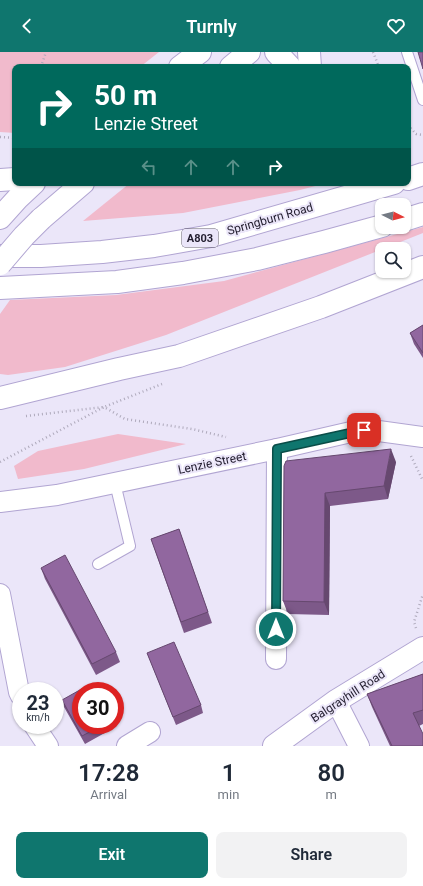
<!DOCTYPE html>
<style>
:root{--surface:#fff;--page:#f2f2f3;--text:#1f2937;--muted:#747a83;--accent:#0f766e}
body{margin:0;font-family:Roboto,sans-serif;background:var(--page);color:var(--text);height:100vh;display:flex;flex-direction:column;font-size:15px;white-space:nowrap}
*{box-sizing:border-box;margin:0}
p{font-size:13px;color:var(--muted)}
.icon{flex:none;width:22px;height:22px;fill:none;stroke:currentColor;stroke-width:2;stroke-linecap:round;stroke-linejoin:round}
.map{position:relative;height:694px;overflow:hidden}
.details{display:flex;flex-direction:column;background:var(--surface);flex:1}
.details>*{flex:none}
.hud{position:absolute;left:12px;top:12px;width:399px;height:122px;border-radius:8px;box-shadow:0 1px 3px #0004;background:#00695c;color:#fff;overflow:hidden}
.needle{width:26px;rotate:96deg}
.fabs{position:absolute;left:375px;top:146px;display:grid;gap:8px}
.fabs a{display:grid;place-items:center;width:36px;height:36px;border-radius:8px;background:var(--surface);box-shadow:0 1px 3px #0004;font-size:20px}
.speed{position:absolute;left:12px;top:630px;display:flex;gap:8px;font-size:20px;font-weight:700;text-align:center}
.speed>*{display:grid;place-content:center;width:52px;height:52px;border-radius:50%;background:var(--surface);box-shadow:0 1px 3px #0004;line-height:1}
.speed small{font-size:10px;font-weight:400}
.speed .limit{border:6px solid #d22;background:#fff;color:#111}
.pin{position:absolute;display:grid;place-items:center;width:34px;height:34px;color:#fff;margin:-17px;border-radius:8px;box-shadow:0 2px 6px #0006}
.me{position:absolute;width:44px;margin:-22px;rotate:0deg;stroke-linejoin:round;filter:drop-shadow(0 0 3px #0008)}
.turn{display:flex;align-items:center;gap:14px;height:84px;padding:0 16px;font-size:18px}
.turn .icon{width:52px;height:52px;stroke-width:2.5}
.turn b{display:block;font-size:28px;line-height:34px}
.lanes{display:flex;align-items:center;height:38px;padding:0 16px;background:#0003;justify-content:center;gap:20px;direction:ltr}
.lanes .off{opacity:.35}
.eta{display:flex;justify-content:space-evenly;align-items:center;height:68px;text-align:center}
.eta b{font-size:24px;font-weight:600;line-height:28px}
.action{display:flex;gap:8px;margin-top:auto;padding:8px 16px}
.action a{flex:1;height:46px;border-radius:8px;background:var(--accent);color:#fff;font-size:16px;font-weight:600;line-height:46px;text-align:center}
.action a+a{background:var(--page);color:var(--text)}
header{display:flex;justify-content:space-between;align-items:center;height:52px;padding:0 16px;background:var(--accent);color:#fff;font-size:18px;font-weight:600}
.map>svg:first-child{display:block}
.green{fill:#f1bacc}
.lines{fill:none;stroke-linecap:round;stroke-linejoin:round}
.service-casing{stroke:#b1a5d2;stroke-width:12}
.minor-casing{stroke:#b1a5d2;stroke-width:22}
.tertiary-casing{stroke:#b1a5d2;stroke-width:24}
.secondary-casing{stroke:#b1a5d2;stroke-width:24}
.primary-casing{stroke:#b1a5d2;stroke-width:24}
.path{stroke:#aea9bb;stroke-width:2.5;stroke-dasharray:1 3;stroke-linecap:butt}
.service{stroke:#fff;stroke-width:10}
.minor{stroke:#fff;stroke-width:20}
.tertiary{stroke:#fff;stroke-width:22}
.secondary{stroke:#fff;stroke-width:22}
.primary{stroke:#fff;stroke-width:22}
.secondary-bridge-casing{stroke:#b1a5d2;stroke-width:24;stroke-linecap:butt}
.secondary-bridge{stroke:#fff;stroke-width:22}
.wall{fill:#7d5989}
.shaded-wall{fill:#66486f}
.building{fill:#91679f;stroke:#66486f}
.route-casing{stroke:#0a4d48;stroke-width:10}
.route{stroke:#0f766e;stroke-width:7}
.labels{text-anchor:middle;stroke-width:4;stroke-linejoin:round;paint-order:stroke}
.shield{fill:#ebe6f9;stroke:#5e596b;stroke-width:1}
.shield-label{font-size:11px;font-weight:bold;fill:#221d2e}
.street-label{font-size:12px;fill:#221d2e;stroke:#ebe6f9}
</style>
<header><svg class="icon" aria-label="back" viewBox="0 0 24 24"><path d="M15 5l-7 7 7 7"/></svg>Turnly<svg class="icon" aria-label="heart" viewBox="0 0 24 24"><path d="M12 20l-8-8c-3-5 5-10 8-4 3-6 11-1 8 4z"/></svg></header>
<div class="map">
<svg width="423" height="694" viewBox="0 0 423 694">
<rect width="100%" height="100%" fill="#ebe6f9"/>
<g class="green">
<polygon points="0,0 159,0 140,15 15,15 15,81 0,80"/>
<polygon points="130,131 327,131 300,138 183,161 83,169"/>
<polygon points="423,175 423,181 166,283 65,315 8,323 0,322 0,262 10,248 116,243 224,229"/>
<polygon points="118,382 186,392 84,417 18,427 14,414 38,399"/>
</g>
<g class="lines">
<g class="service-casing">
<g id="service">
<polyline points="407,0 423,48"/>
<polyline points="98,512 130,494 115,431"/>
</g>
</g>
<g class="minor-casing">
<g id="minor">
<polyline points="0,450 57,443 277,397 364,377 423,385"/>
<polyline points="0,542 19,640 21,644"/>
<polyline points="276,607 277,397"/>
<polyline points="336,649 359,694"/>
<polyline points="34,673 48,694"/>
<polyline points="127,694 150,680"/>
</g>
</g>
<g class="tertiary-casing">
<polyline id="tertiary" points="274,694 336,649 423,596"/>
</g>
<g class="secondary-casing">
<g id="secondary">
<polyline points="180,15 200,0"/>
<polyline points="231,15 249,0"/>
<polyline points="0,166 18,146 34,131"/>
<polyline points="41,167 83,131"/>
</g>
</g>
<g class="primary-casing">
<g id="primary">
<polyline points="276,0 290,15"/>
<polyline points="309,0 310,15"/>
<polyline points="408,127 423,122"/>
<polyline points="0,128 15,127"/>
<polyline points="404,168 423,162"/>
<polyline points="0,204 41,204 102,200 154,194 211,184 394,131"/>
<polyline points="0,236 117,230 183,221 257,207 324,190 382,174"/>
<polyline points="0,346 119,317 179,304 321,255 423,215"/>
</g>
</g>
<g class="path">
<polyline points="373,0 379,15"/>
<polyline points="41,15 46,0"/>
<polyline points="408,73 416,82 423,83"/>
<polyline points="0,85 15,86"/>
<polyline points="26,364 104,355 162,332"/>
<polyline points="411,404 423,429"/>
<polyline points="0,410 104,355 125,367 192,377 226,385"/>
<polyline points="416,576 414,570 423,542"/>
</g>
<use href="#service" class="service"/>
<use href="#minor" class="minor"/>
<use href="#tertiary" class="tertiary"/>
<use href="#secondary" class="secondary"/>
<use href="#primary" class="primary"/>
<g class="secondary-bridge-casing">
<polyline id="secondary-bridge" points="0,212 24,184 41,167"/>
</g>
<use href="#secondary-bridge" class="secondary-bridge"/>
</g>
<g class="wall">
<polygon points="423,273 423,306 414,292 410,281"/>
<polygon points="286,409 396,410 388,447 330,454 329,563 288,562 283,549"/>
<polygon points="179,477 212,571 184,581 151,487"/>
<polygon points="41,516 116,600 120,610 96,623 45,527"/>
<polygon points="147,601 201,653 203,661 176,673"/>
<polygon points="423,622 423,672 419,674 423,694 390,694 372,655 367,642"/>
<polygon points="62,648 81,673 108,673 110,678 85,692 64,655"/>
</g>
<g class="shaded-wall">
<polygon points="391,397 396,410 388,447 384,434"/>
<polygon points="325,441 330,454 329,563 324,550"/>
</g>
<g class="building">
<polygon points="418,0 423,0 423,17"/>
<polygon points="423,273 423,301 410,281"/>
<polygon points="391,397 384,434 325,441 324,550 283,549 284,414 286,409"/>
<polygon points="179,477 208,560 181,570 151,487"/>
<polygon points="65,503 116,600 92,612 41,516"/>
<polygon points="174,590 201,653 173,665 147,601"/>
<polygon points="423,622 423,658 413,661 423,682 423,694 392,694 367,642"/>
<polygon points="87,634 89,639 81,639 81,673 103,673 82,684 62,648"/>
</g>
<g class="lines">
<g class="route-casing">
<polyline id="route" points="276,577 277,397 364,378"/>
</g>
<use href="#route" class="route"/>
</g>
<g class="labels">
<rect class="shield" x="182" y="177" width="36" height="18" rx="3"/>
<g class="shield-label">
<text x="200" y="190">A803</text>
</g>
<g class="street-label">
<text transform="translate(270 167) rotate(-16)" y="4">Springburn Road</text>
<text transform="translate(212 411) rotate(-12)" y="4">Lenzie Street</text>
<text transform="translate(348 644) rotate(-33)" y="4">Balgrayhill Road</text>
</g>
</g>
</svg>
<div class="fabs">
<a><svg class="needle" viewBox="-14 -14 28 28"><path d="M0-13l5 13h-10z" fill="#e53935"/><path d="M0 13l5-13h-10z" fill="#747a83"/></svg></a>
<a><svg class="icon" aria-label="search" viewBox="0 0 24 24"><circle cx="10" cy="10" r="6"/><path d="M15 15l6 6"/></svg></a>
</div>
<div class="speed"><div>23<small>km/h</small></div><div class="limit">30</div></div>
<div class="pin" style="left:364px;top:378px;background:#d93025"><svg class="icon" aria-label="arrive" viewBox="0 0 24 24"><path d="M6 21V4h12l-3 4 3 4H6"/></svg></div>
<svg class="me" style="left:276px;top:577px" viewBox="-20 -20 40 40"><circle r="17" fill="#0f766e" stroke="#fff" stroke-width="3"/><path d="M0-11L8 9 0 5-8 9z" fill="#fff"/></svg>
<div class="hud">
<div class="turn"><svg class="icon" aria-label="right" viewBox="0 0 24 24"><path d="M7 20v-9h11M14 6l5 5-5 5"/></svg><div><b>50 m</b>Lenzie Street</div></div>
<div class="lanes"><svg class="icon off" aria-label="left" viewBox="0 0 24 24"><path d="M17 20v-9H6M10 6l-5 5 5 5"/></svg><svg class="icon off" aria-label="ahead" viewBox="0 0 24 24"><path d="M12 20V5M6 11l6-6 6 6"/></svg><svg class="icon off" aria-label="ahead" viewBox="0 0 24 24"><path d="M12 20V5M6 11l6-6 6 6"/></svg><svg class="icon" aria-label="right" viewBox="0 0 24 24"><path d="M7 20v-9h11M14 6l5 5-5 5"/></svg></div>
</div>
</div>
<section class="details">
<div class="eta">
<div><b>17:28</b><p>Arrival</p></div>
<div><b>1</b><p>min</p></div>
<div><b>80</b><p>m</p></div>
</div>
<div class="action"><a>Exit</a><a>Share</a></div>
</section>
